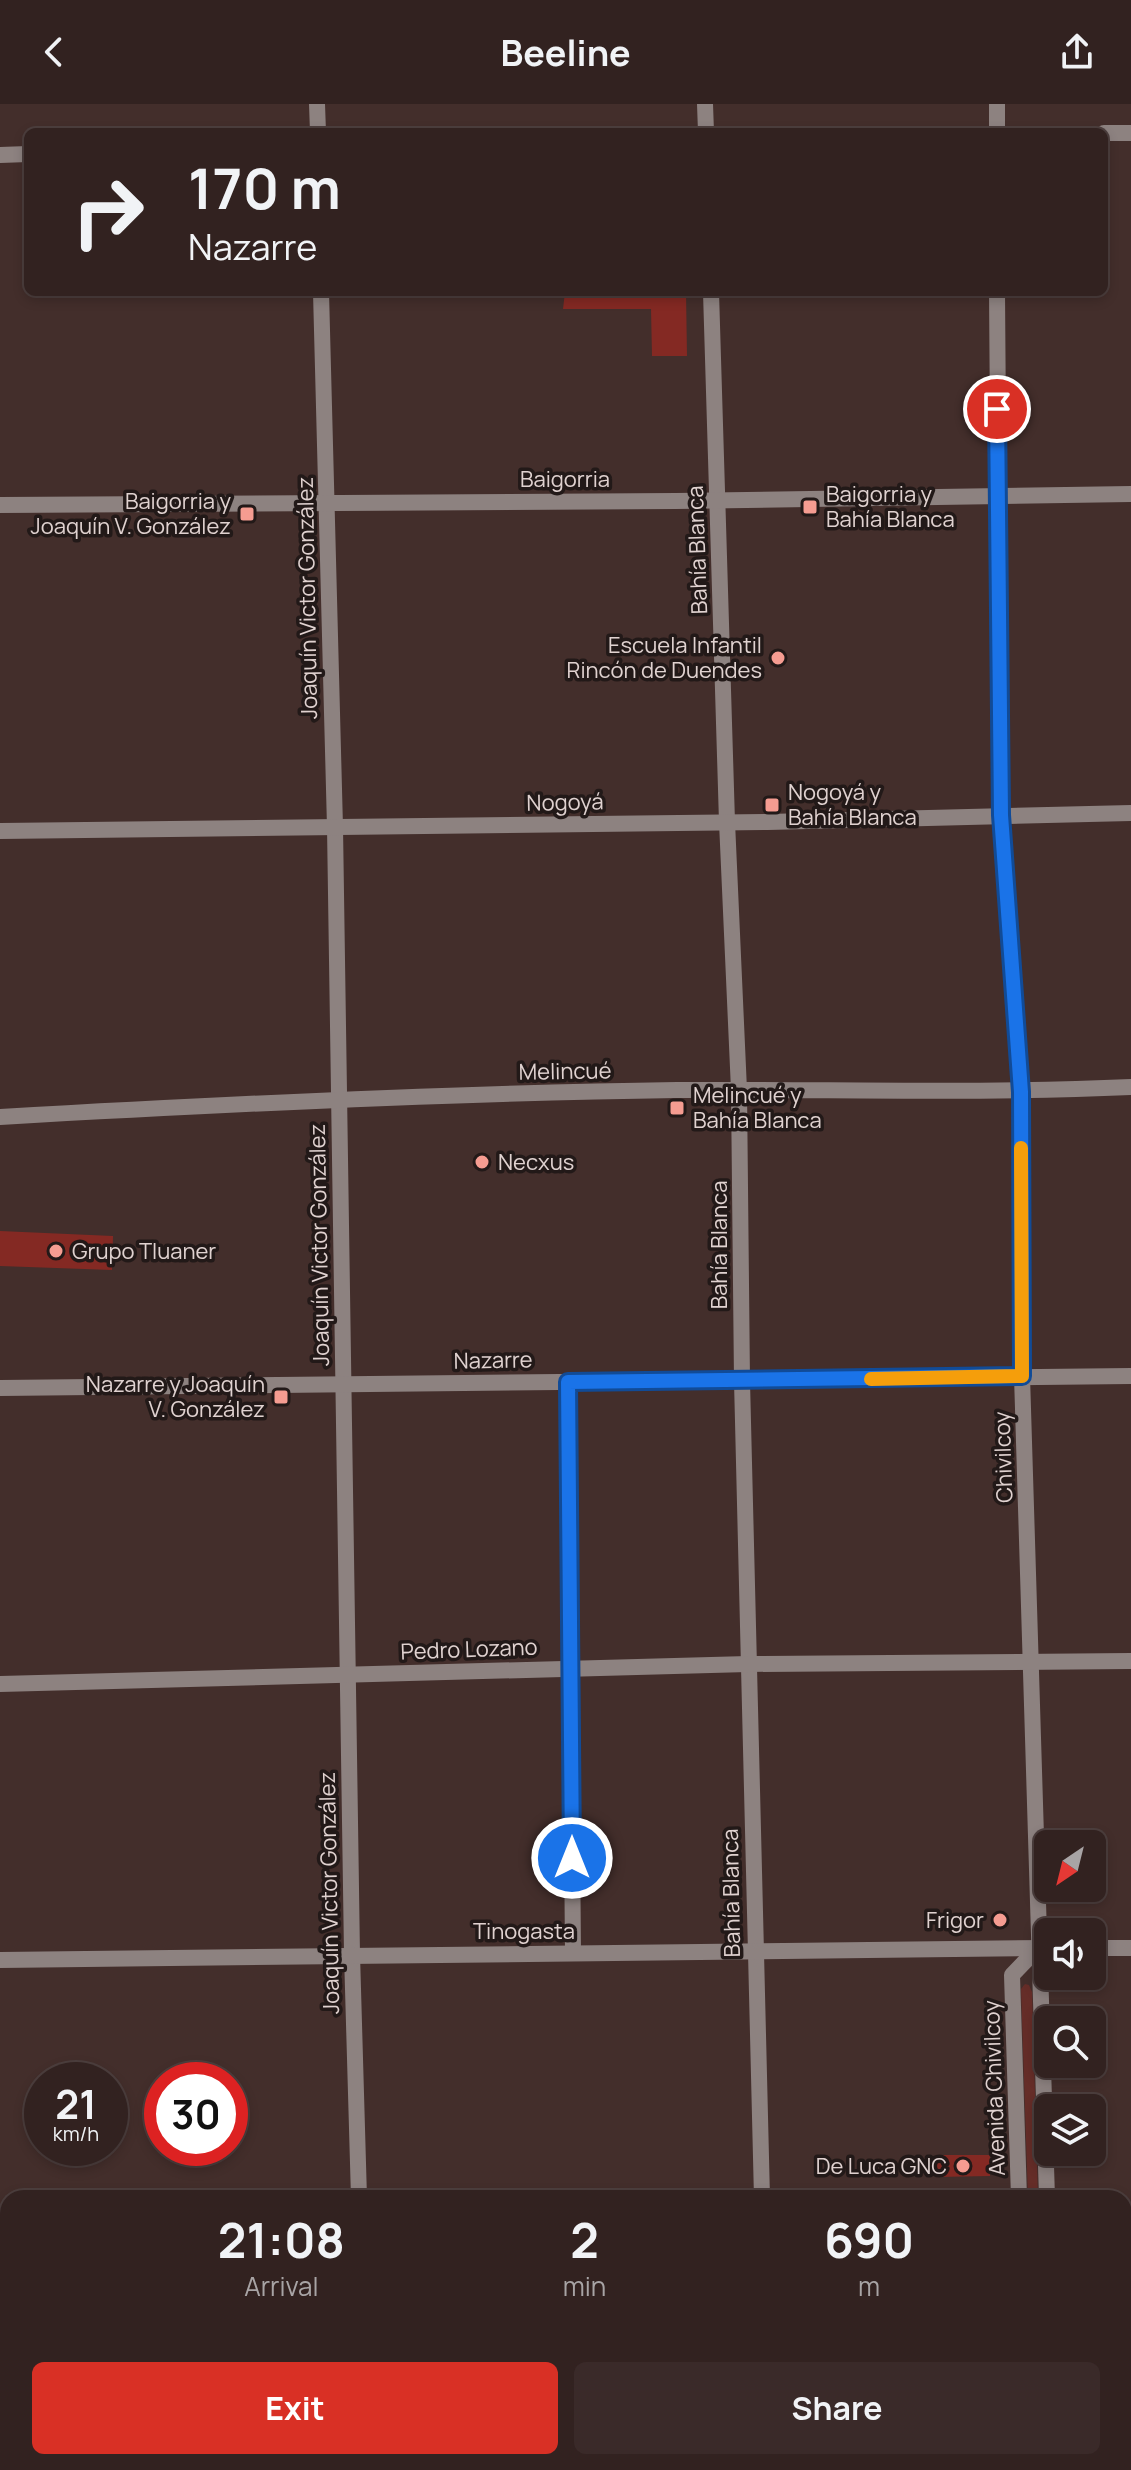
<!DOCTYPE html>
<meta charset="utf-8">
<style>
:root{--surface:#322220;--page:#3a2a29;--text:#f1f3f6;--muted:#a8a4a5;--line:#4d3f3e;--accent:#d93025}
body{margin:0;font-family:Manrope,sans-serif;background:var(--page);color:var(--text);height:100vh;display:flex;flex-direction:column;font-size:30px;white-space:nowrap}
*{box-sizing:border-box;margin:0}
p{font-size:26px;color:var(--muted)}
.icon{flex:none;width:44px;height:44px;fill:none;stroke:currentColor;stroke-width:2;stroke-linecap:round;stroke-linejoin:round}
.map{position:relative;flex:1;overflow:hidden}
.drawer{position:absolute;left:0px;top:2086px;width:1132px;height:280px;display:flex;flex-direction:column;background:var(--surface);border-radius:24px 24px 0 0;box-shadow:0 4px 12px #0003,0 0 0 2px var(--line)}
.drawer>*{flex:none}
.hud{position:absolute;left:24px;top:24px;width:1084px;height:168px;border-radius:12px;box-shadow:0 4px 12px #0003,0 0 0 2px var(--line);background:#322220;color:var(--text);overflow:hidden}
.needle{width:52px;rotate:215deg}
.fabs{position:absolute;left:1034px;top:1726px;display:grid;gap:16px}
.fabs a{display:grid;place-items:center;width:72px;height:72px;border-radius:12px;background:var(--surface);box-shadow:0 4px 12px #0003,0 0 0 2px var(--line);font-size:40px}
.speed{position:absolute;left:24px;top:1958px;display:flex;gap:16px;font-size:40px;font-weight:700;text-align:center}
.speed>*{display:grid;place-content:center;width:104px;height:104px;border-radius:50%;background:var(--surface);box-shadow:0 4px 12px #0003,0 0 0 2px var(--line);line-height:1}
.speed small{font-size:20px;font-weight:400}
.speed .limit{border:12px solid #d22;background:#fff;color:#111}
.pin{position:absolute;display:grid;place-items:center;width:68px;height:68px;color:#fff;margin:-34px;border:4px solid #fff;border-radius:50%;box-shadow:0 2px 8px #0007}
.me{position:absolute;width:88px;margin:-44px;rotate:0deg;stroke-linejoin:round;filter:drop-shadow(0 0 6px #0008)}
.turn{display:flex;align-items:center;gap:28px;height:168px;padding:0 32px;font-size:36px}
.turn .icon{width:104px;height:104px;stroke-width:2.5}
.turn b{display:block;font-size:56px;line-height:68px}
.eta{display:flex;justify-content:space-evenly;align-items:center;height:136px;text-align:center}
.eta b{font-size:48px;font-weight:700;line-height:56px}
.primary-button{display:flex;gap:16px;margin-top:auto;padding:16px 32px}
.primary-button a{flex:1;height:92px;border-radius:12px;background:var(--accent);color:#fff;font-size:32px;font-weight:700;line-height:92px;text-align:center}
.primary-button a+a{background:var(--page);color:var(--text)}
header{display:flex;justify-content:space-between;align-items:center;height:104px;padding:0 32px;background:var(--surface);font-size:36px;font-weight:700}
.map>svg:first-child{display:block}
.green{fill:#652d28}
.building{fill:#842923}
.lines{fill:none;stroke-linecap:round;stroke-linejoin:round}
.street{stroke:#8d8280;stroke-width:16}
.route-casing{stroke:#114b97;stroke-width:20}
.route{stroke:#1a73e8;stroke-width:14}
.slow{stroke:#f59e0b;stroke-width:14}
.poi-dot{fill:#f59c91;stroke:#221918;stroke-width:3}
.labels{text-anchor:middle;stroke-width:7;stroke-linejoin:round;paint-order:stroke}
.street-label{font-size:22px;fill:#e0d2d0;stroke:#221918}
.poi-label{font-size:22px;fill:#e0d2d0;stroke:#221918;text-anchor:start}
</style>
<header><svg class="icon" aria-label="back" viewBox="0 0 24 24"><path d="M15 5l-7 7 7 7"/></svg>Beeline<svg class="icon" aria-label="share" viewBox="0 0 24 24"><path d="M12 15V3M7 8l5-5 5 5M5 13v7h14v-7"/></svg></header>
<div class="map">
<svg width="1131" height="2366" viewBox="0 0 1131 2366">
<rect width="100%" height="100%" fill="#432e2b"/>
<polygon class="green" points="1025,1880 1029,1881 1032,1888 1038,2094 1028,2094 1021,1885"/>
<g class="building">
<polygon points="565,188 686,188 687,252 652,252 651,205 563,205"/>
<polygon points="0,1127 113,1132 112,1166 0,1162"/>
<polygon points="936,2051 990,2051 990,2072 936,2073"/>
</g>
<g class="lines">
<g class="street">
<polyline points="317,0 318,28"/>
<polyline points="705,0 706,28"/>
<polyline points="997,0 997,28"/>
<polyline points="1104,29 1131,29"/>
<polyline points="0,51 28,50"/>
<polyline points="321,188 335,723 352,1850 359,2094"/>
<polyline points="711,188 727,718 739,986 742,1277 762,2094"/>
<polyline points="997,188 1001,711 1021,988 1022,1272 1047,2094"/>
<polyline points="0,401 676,397 1131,390"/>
<polyline points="0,727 768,718 1131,709"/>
<path d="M 0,1013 C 226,1000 451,989 677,986 C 829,985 980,990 1131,983"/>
<polyline points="568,1278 573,1849"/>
<polyline points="0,1284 1131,1272"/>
<polyline points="0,1580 748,1560 1131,1557"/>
<polyline points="1092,1844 1131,1844"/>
<polyline points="0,1856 1046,1844"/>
<polyline points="1019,2094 1012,1871 1038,1844"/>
<polyline points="1124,2249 1131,2249"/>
<polyline points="0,2251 8,2252"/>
<polyline points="366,2358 367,2366"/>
<polyline points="770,2358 770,2366"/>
<polyline points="1028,2358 1028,2366"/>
<polyline points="1056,2358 1056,2366"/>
</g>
</g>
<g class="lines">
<g class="route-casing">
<polyline id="route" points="572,1754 568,1278 1022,1272 1021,988 1001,711 997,305"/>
</g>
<use href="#route" class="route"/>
<polyline class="slow" points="871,1275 1022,1272 1021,1044"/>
</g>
<g class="poi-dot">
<rect x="802" y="395" width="16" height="16" rx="4"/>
<rect x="239" y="402" width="16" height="16" rx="4"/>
<circle cx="778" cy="554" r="8"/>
<rect x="764" y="693" width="16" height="16" rx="4"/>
<rect x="669" y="996" width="16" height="16" rx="4"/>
<circle cx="482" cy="1058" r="8"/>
<circle cx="56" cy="1147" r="8"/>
<rect x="273" y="1285" width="16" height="16" rx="4"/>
<circle cx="1000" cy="1816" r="8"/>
<circle cx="963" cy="2062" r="8"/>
</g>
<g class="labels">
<g class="street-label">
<text x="565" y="383">Baigorria</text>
<text transform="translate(697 446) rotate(-92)" y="8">Bahía Blanca</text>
<text transform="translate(307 494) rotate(-91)" y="8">Joaquín Victor González</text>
<text transform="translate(565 698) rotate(-1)" y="8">Nogoyá</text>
<text transform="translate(565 967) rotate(-1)" y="8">Melincué</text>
<text transform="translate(319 1141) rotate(-91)" y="8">Joaquín Victor González</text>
<text transform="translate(719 1141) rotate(-90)" y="8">Bahía Blanca</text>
<text transform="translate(493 1256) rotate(-1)" y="8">Nazarre</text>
<text transform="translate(1003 1353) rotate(-92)" y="8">Chivilcoy</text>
<text transform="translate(469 1545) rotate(-2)" y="8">Pedro Lozano</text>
<text transform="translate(329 1789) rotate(-91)" y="8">Joaquín Victor González</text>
<text transform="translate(731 1789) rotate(-91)" y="8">Bahía Blanca</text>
<text x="524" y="1835">Tinogasta</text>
<text transform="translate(994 1984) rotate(-92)" y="8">Avenida Chivilcoy</text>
</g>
<g class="poi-label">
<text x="826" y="398">Baigorria y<tspan x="826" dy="25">Bahía Blanca</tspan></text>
<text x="231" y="405" text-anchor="end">Baigorria y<tspan x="231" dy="25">Joaquín V. González</tspan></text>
<text x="762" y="549" text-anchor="end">Escuela Infantil<tspan x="762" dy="25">Rincón de Duendes</tspan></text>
<text x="788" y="696">Nogoyá y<tspan x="788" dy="25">Bahía Blanca</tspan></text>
<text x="693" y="999">Melincué y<tspan x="693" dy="25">Bahía Blanca</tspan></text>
<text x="498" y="1066">Necxus</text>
<text x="72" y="1155">Grupo Tluaner</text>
<text x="265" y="1288" text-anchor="end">Nazarre y Joaquín<tspan x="265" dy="25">V. González</tspan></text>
<text x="984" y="1824" text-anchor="end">Frigor</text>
<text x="947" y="2070" text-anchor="end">De Luca GNC</text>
</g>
</g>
</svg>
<div class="fabs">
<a><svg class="needle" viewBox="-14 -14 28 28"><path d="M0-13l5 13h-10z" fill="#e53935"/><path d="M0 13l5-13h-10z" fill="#a8a4a5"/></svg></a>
<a><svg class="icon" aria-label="sound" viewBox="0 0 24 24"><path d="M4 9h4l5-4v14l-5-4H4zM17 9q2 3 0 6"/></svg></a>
<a><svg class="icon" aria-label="search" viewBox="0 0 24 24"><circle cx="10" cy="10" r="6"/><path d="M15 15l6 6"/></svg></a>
<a><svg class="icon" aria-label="layers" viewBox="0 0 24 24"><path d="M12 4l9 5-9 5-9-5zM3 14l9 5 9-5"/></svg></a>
</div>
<div class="speed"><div>21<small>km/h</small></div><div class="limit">30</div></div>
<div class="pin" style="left:997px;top:305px;background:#d93025"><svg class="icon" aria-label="arrive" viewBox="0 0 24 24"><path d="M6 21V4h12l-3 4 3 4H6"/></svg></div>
<svg class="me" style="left:572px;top:1754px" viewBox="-20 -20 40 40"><circle r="17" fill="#1a73e8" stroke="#fff" stroke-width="3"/><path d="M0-11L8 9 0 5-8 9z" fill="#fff"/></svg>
<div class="hud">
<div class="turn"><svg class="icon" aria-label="right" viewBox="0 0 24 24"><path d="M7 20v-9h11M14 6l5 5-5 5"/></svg><div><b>170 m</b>Nazarre</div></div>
</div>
<section class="drawer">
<div class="eta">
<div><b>21:08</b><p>Arrival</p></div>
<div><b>2</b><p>min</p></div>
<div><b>690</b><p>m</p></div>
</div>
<div class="primary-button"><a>Exit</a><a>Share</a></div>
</section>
</div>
